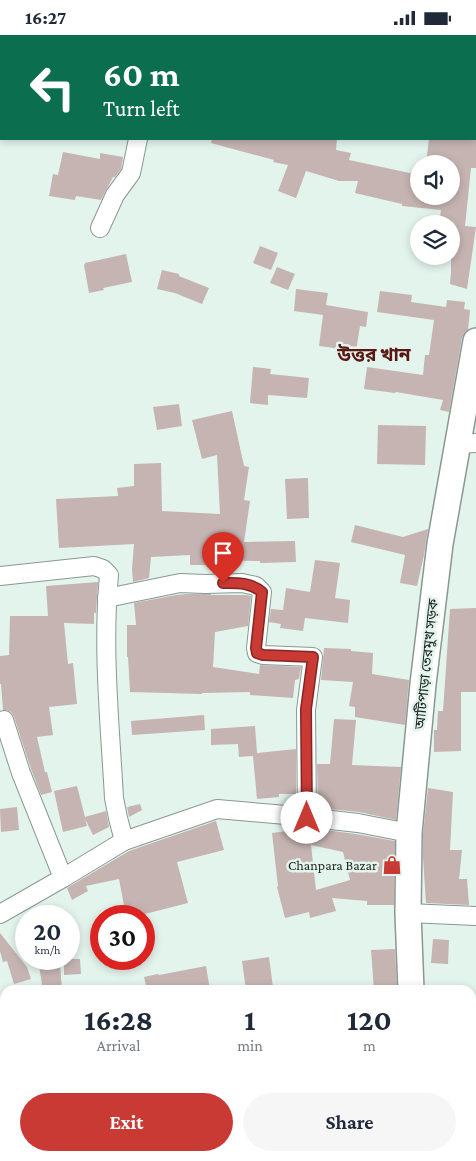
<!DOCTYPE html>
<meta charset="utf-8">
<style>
:root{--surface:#fff;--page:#f6f6f7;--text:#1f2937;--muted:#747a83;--accent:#c93a34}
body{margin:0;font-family:"Crimson Pro","Noto Sans Bengali",serif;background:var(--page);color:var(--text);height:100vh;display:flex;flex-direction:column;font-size:19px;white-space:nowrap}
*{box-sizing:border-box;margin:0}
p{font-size:16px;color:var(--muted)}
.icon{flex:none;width:28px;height:28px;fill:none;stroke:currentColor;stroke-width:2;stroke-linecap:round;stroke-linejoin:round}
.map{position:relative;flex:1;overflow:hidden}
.sheet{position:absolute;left:0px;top:950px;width:476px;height:176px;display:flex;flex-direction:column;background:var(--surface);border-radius:15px 15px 0 0;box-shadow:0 2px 8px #0003}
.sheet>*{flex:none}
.hud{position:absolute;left:0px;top:0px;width:476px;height:105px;box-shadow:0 2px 8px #0003;background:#0b6e4f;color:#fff;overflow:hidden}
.controls{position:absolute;left:410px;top:120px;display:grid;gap:10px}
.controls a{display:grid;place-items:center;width:50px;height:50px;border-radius:50%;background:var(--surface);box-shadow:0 2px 8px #0003;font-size:25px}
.speed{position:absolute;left:15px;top:870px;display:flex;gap:10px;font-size:25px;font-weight:700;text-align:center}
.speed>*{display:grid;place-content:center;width:65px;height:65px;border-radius:50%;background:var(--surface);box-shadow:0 2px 8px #0003;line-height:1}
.speed small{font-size:12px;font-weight:400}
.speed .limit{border:8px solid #d22;background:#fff;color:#111}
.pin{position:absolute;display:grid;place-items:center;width:42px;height:42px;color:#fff;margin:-51px -21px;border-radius:50% 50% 50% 0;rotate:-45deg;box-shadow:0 0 5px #0007}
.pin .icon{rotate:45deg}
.me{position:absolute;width:55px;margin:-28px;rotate:0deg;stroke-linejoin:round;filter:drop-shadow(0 0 4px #0008)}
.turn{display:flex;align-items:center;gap:18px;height:105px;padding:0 20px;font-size:22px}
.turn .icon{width:65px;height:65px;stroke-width:2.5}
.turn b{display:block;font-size:35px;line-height:42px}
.eta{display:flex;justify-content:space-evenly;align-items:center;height:85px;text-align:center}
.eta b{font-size:30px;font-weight:700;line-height:35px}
.button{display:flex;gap:10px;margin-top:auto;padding:10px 20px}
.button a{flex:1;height:58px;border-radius:30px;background:var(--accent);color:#fff;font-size:20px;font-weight:700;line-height:58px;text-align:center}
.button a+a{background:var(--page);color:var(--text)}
.status{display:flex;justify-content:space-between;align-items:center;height:35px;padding:0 25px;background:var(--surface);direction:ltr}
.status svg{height:14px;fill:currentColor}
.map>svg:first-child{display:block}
.building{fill:#c5b4b2;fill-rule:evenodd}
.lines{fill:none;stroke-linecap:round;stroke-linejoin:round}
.minor-casing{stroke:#899892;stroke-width:20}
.secondary-casing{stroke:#899892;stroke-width:28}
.minor{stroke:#fff;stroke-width:18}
.secondary{stroke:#fff;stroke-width:25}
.route-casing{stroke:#832622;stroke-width:12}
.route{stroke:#c93a34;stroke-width:9}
.labels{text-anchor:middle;stroke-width:5;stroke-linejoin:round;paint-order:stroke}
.street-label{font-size:14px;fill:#1c2220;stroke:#e3f4ed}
.poi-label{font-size:14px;fill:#1c2220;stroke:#e3f4ed;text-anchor:end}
.district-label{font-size:19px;font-weight:bold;fill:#5b1713;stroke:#e3f4ed}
</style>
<div class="status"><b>16:27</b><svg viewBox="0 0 49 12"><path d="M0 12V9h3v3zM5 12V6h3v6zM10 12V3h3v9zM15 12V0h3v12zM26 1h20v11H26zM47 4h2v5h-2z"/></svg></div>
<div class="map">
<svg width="476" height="1126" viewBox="0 0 476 1126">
<rect width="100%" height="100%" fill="#e3f4ed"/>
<g class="building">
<polygon points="212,104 337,104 336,115 351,118 349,125 419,140 419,161 451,161 451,129 426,129 429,104 476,104 476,133 471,133 465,191 476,192 467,254 450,249 451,237 451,189 439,189 441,175 402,171 402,169 355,158 358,146 339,146 306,136 296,163 278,156 288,130 273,127 274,125 211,108"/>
<polygon points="63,117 100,124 100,118 123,122 121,134 115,142 113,142 101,165 76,161 75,165 49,161 53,139 58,140"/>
<polygon points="260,211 278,218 271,235 253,228"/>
<polygon points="126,219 132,247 103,253 104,255 89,258 84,230 85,229 85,228"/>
<polygon points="277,232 295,239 288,255 270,248"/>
<polygon points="162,235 179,239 179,241 209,253 202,269 175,258 157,254"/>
<polygon points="296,254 328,258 326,270 368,277 366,292 360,291 356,316 319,311 323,280 294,276"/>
<polygon points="380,256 412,260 411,267 446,272 447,265 465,267 464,274 470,275 468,295 465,297 462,303 449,377 440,375 443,365 396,357 395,358 364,354 367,332 423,340 425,320 429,320 434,285 377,277"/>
<polygon points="253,332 271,334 270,339 309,343 307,363 268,360 268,370 250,368"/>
<polygon points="179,369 182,391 157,395 153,372"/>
<polygon points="232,376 244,431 249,432 244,465 250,466 244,507 295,506 296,527 260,528 260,526 206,525 206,530 190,530 190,520 151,522 149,543 133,547 132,534 134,509 59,513 56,464 118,461 117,453 134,451 134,429 161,428 162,476 220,479 217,420 202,424 192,385"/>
<polygon points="378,390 426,391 425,430 377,429"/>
<polygon points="308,443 309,483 287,484 285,444"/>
<polygon points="355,490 403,502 428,494 424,520 417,551 400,548 405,520 351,507"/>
<polygon points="315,525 340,528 335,563 350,565 348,588 305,583 303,596 280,593 281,589 269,587 271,574 283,575 286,553 310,557"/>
<polygon points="98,547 96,578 94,578 94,589 64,588 68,629 73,628 77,669 49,672 53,700 37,702 45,737 47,737 52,757 41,760 31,734 14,682 11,677 7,675 3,675 1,649 0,649 0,621 9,620 10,581 48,581 46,551"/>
<polygon points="186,559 211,559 211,560 246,560 251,561 248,591 215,597 213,632 259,639 260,630 301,632 299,644 295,645 293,663 250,660 250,657 202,658 202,659 130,657 128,622 127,622 127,590 136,590 134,568 176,560"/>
<polygon points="476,573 476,657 461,657 461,716 434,717 434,695 437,695 438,676 443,676 450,574"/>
<polygon points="324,613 351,614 351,616 373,618 372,639 409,645 405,690 355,682 355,672 349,671 353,647 321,645"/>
<polygon points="204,680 205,695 132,700 131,686"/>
<polygon points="334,684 356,685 352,730 401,732 396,785 359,777 318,773 317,729 330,729"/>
<polygon points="255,691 257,718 296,714 296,759 279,759 279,762 257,764 253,721 239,722 238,709 211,710 211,694"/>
<polygon points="77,751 85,782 106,776 109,792 93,800 85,784 87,791 63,797 54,756"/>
<polygon points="428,753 453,757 450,815 462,815 459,844 467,844 469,870 426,868 423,823 423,799"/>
<polygon points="140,769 142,775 129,782 127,772"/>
<polygon points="17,772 19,795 1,797 0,774"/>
<polygon points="216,786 224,815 177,827 188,868 137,881 126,881 119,844 86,851 88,856 72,865 67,853 129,816"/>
<path d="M 311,793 L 356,799 L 395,806 L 394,870 L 367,870 L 367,866 L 332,863 L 336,876 L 310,883 L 309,877 L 285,883 L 277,852 L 278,851 L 272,798 ZM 311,810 L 343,817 L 350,845 L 316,855 Z"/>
<polygon points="0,898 27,932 31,944 14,949 7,926 3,927 0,916"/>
<polygon points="433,904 449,905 448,929 431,928"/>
<polygon points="395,914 397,955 374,955 371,915"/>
<polygon points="269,922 273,952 246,955 242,926"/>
<polygon points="64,924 80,924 81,939 64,940"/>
<polygon points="60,928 62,955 43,955 39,931"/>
<polygon points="206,931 210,955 147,955 144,942 158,939 159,940"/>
</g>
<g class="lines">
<g class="minor-casing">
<g id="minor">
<polyline points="374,0 374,1"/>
<polyline points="159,1 159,0"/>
<polyline points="475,34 476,35"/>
<polyline points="0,69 1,70"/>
<polyline points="100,193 115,160 131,138 138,104"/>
<polyline points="458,409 476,408"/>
<path d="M 0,541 L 94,531 L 103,534 L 109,540 C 102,614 110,689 114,763 L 118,783 L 124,806"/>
<polyline points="107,563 180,548 205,549 242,548 256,551 262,557 256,613 257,618 263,620 313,622 306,675 307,783"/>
<polyline points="4,685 21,738 63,843"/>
<polyline points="408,878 476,881"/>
<polyline points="0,879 63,843 124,806 217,774 286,780 358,788 409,798"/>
<polyline points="0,1109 5,1109"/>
<polyline points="11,1121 12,1126"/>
</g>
</g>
<g class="secondary-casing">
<g id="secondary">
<polyline points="411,955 408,878 409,798 423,649 440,509 476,306"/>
<polyline points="426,1121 427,1126"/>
</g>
</g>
<use href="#minor" class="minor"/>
<use href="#secondary" class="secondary"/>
</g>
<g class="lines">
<g class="route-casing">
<path id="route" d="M 223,548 C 237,548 250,547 262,557 L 256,613 L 257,618 L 263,620 L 313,622 L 306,674 L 307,783"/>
</g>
<use href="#route" class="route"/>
</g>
<defs>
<g id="shop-bare" transform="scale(1.5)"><path d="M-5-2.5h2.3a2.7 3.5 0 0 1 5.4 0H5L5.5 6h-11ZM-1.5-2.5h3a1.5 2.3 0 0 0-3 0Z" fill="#c93a34" stroke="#e3f4ed" stroke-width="2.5" paint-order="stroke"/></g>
</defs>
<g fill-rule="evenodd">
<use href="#shop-bare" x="392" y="830"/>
</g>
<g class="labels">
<g class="street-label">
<text transform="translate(426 629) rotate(-84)" y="5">আটিপাড়া তেরমুখ সড়ক</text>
</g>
<g class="poi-label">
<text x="377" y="835">Chanpara Bazar</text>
</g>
<g class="district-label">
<text x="374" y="326">উত্তর খান</text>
</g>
</g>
</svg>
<div class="controls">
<a><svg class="icon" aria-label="sound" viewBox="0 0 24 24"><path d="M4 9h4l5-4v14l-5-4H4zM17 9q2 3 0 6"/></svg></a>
<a><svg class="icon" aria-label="layers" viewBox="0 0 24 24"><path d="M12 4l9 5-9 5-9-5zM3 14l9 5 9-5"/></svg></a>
</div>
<div class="speed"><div>20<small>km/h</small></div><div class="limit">30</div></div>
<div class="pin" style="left:223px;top:548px;background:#d93025"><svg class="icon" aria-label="arrive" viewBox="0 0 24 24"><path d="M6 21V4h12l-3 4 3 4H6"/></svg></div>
<svg class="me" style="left:307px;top:783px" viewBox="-20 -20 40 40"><circle r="19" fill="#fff"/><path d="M0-13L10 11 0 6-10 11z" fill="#c93a34"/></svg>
<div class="hud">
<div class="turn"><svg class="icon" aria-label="left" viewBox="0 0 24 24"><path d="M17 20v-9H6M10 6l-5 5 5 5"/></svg><div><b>60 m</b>Turn left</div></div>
</div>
<section class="sheet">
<div class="eta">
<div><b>16:28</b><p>Arrival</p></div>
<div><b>1</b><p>min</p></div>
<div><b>120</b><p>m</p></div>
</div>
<div class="button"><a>Exit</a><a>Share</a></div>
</section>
</div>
